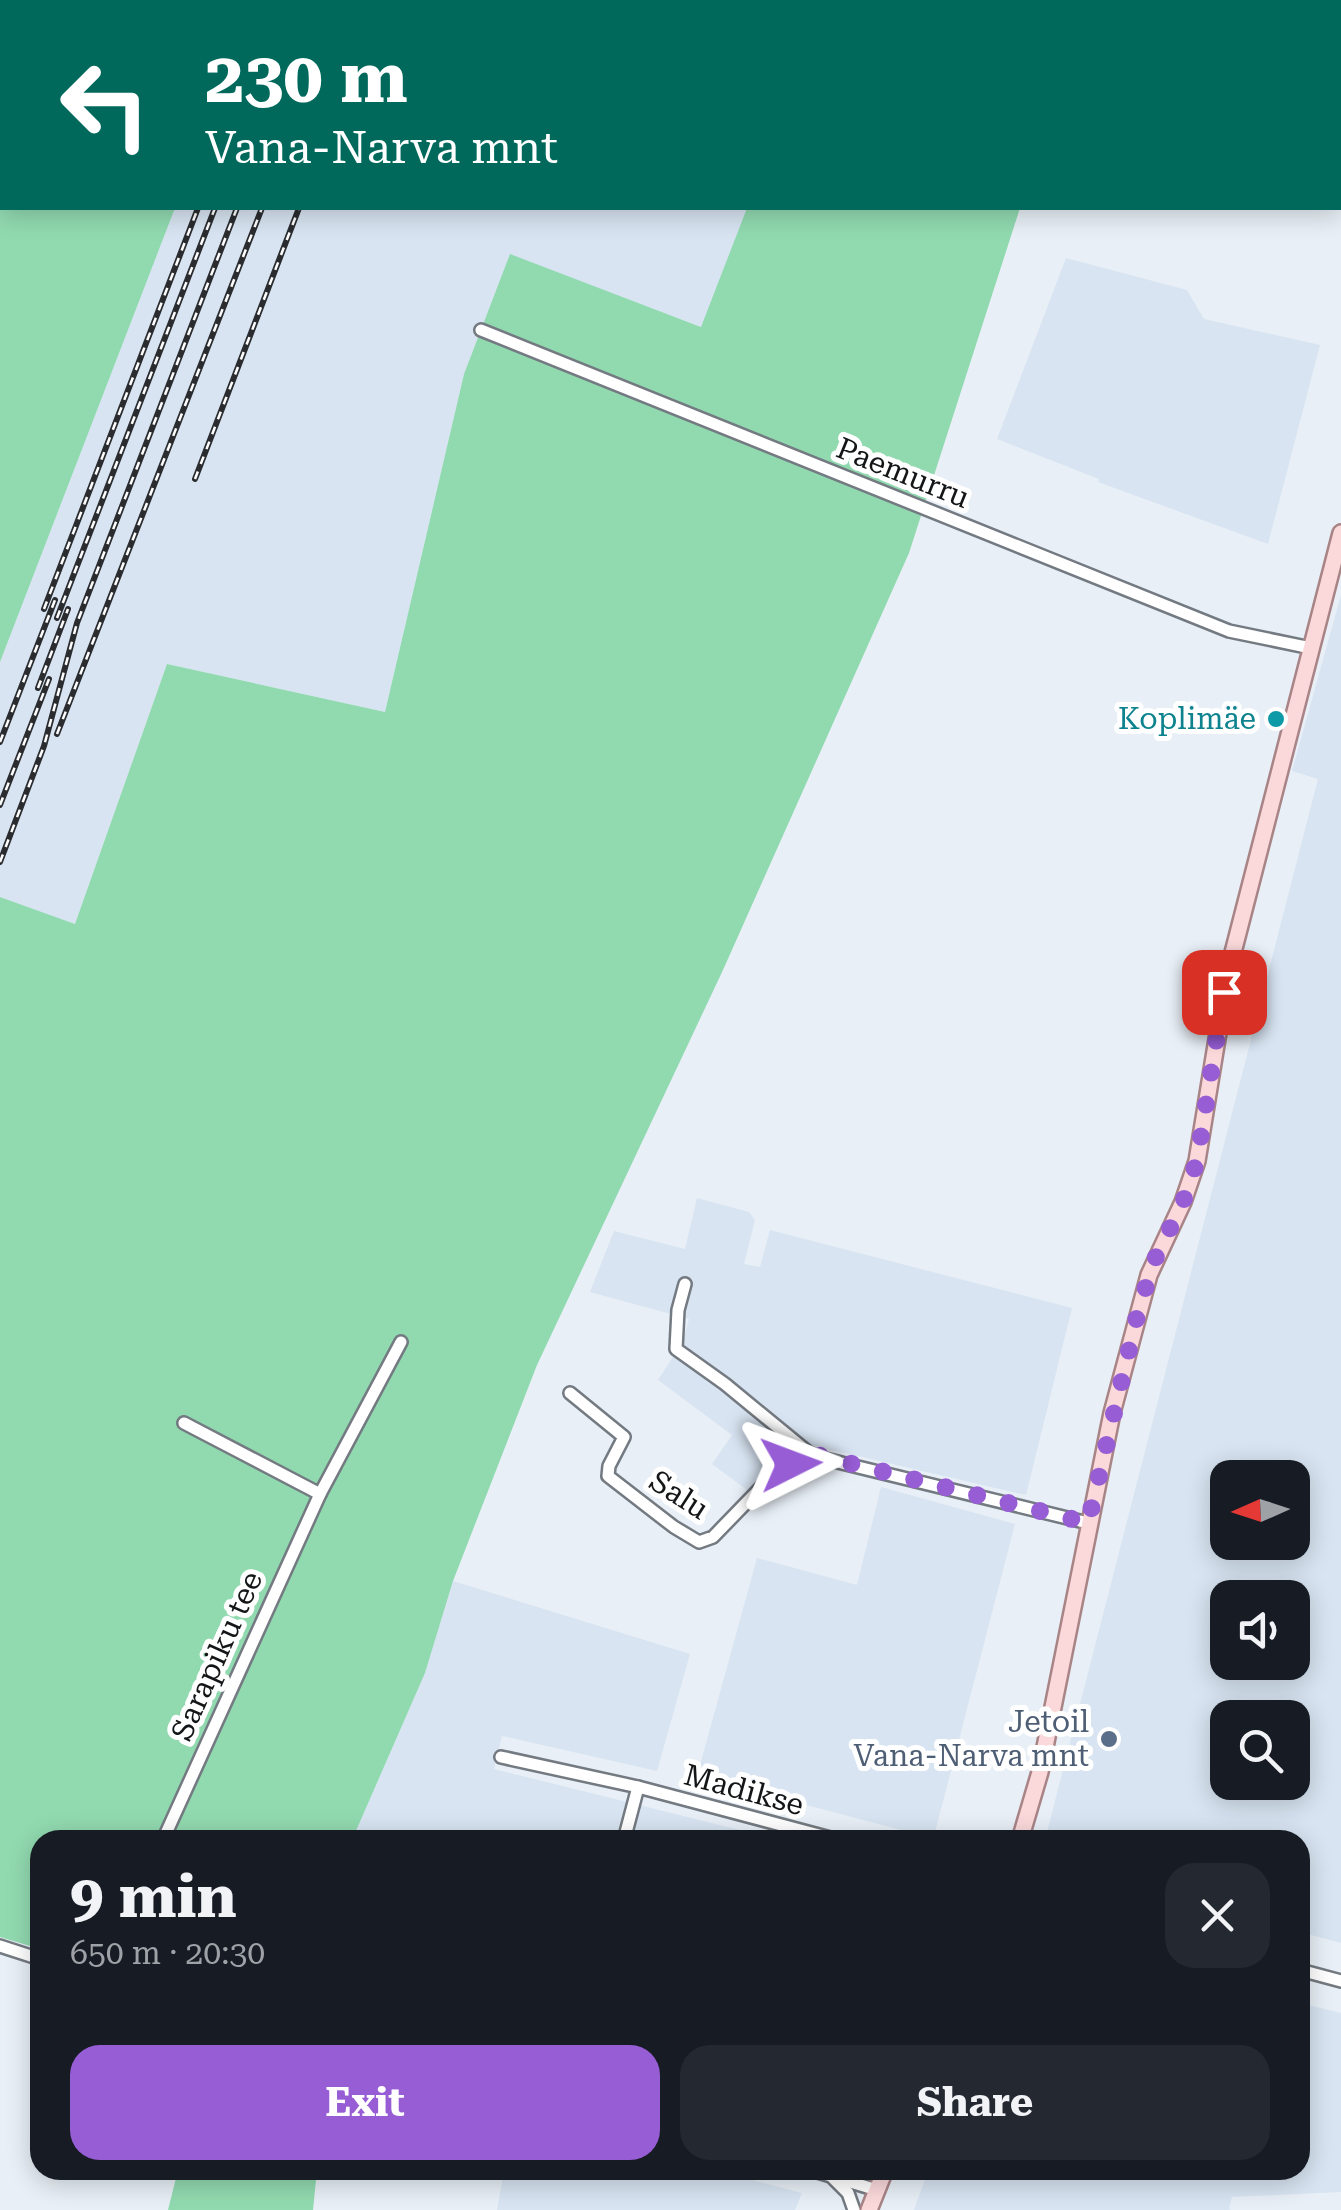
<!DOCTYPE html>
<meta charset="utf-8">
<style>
:root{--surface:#171b24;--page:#242831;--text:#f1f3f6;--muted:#9ea1a6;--accent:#975dd5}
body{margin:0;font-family:"Roboto Serif",serif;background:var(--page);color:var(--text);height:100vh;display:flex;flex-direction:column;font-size:38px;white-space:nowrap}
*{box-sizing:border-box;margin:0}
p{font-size:32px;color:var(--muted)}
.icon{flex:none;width:55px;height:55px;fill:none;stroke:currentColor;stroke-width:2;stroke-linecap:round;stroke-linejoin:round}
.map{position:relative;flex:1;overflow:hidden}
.details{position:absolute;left:30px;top:1830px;width:1280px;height:350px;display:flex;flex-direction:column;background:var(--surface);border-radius:30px;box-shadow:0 5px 25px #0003}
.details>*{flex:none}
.top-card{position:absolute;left:0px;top:0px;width:1342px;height:210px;box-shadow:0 5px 25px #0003;background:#00695c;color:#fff;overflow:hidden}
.needle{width:65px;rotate:267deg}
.controls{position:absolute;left:1210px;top:1460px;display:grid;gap:20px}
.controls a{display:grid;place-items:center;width:100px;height:100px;border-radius:20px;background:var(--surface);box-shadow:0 5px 25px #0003;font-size:50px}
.pin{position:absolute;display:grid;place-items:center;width:85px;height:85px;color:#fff;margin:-42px;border-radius:20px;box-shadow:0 5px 15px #0006}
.me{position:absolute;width:110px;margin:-55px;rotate:87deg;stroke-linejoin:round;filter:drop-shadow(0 0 8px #0008)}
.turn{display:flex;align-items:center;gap:35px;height:210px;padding:0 40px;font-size:45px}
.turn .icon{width:130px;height:130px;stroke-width:2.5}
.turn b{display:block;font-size:70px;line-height:85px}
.round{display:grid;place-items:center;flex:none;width:105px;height:105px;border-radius:30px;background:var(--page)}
.headline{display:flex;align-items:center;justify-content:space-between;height:170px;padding:0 40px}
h1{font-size:60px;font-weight:700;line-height:75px}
.primary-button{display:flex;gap:20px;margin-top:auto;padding:20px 40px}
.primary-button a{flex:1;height:115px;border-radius:30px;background:var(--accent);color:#fff;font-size:40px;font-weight:700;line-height:115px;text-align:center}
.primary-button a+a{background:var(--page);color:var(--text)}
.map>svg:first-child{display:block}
.built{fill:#d8e4f2;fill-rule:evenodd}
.green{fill:#91dab0}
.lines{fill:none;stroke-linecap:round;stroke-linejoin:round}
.stream{stroke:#65b0e1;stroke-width:2.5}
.minor-casing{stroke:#747a81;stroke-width:16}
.major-casing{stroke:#a88487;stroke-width:20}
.minor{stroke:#fff;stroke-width:11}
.major{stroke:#fbd9db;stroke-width:15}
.rail-casing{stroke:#2a2c2f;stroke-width:6}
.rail{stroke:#fff;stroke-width:2.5;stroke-dasharray:8;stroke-linecap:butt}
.route{stroke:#975dd5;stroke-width:18;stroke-dasharray:0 32.4}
.culture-dot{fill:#0f9aa8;stroke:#fff;stroke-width:4}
.service-dot{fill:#5c6f8a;stroke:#fff;stroke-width:4}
.labels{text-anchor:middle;stroke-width:10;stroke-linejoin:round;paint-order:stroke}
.street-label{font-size:30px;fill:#131517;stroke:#fff}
.culture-label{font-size:30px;fill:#0d838f;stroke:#fff;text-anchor:end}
.service-label{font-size:30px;fill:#4e5e75;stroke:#fff;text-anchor:end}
</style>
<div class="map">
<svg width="1341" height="2210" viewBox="0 0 1341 2210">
<rect width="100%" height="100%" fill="#e8eff6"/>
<g class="built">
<polygon points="0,0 909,0 2,2 2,128"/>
<polygon points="175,208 747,208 702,327 510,255 464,374 385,712 167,664 75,924 0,897 0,662"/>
<polygon points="1066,258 1187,290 1204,319 1320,345 1268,544 1098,482 1099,479 997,439"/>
<path d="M 1341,595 L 1341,1943 L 1300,1932 L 1300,1840 L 1045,1840 L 1318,779 L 1292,771 ZM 1228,1478 L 1292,1478 L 1292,1542 L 1228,1542 ZM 1228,1598 L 1292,1598 L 1292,1662 L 1228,1662 ZM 1228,1718 L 1292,1718 L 1292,1782 L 1228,1782 Z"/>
<polygon points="697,1198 749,1212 755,1220 744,1264 760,1267 770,1230 1072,1308 1026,1495 793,1441 751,1493 712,1464 732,1435 658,1380 683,1341 689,1319 590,1292 614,1231 685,1249"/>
<polygon points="881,1487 1015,1524 933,1840 899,1840 901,1830 697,1776 757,1558 857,1585"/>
<polygon points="453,1581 690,1654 657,1771 502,1736 494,1769 780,1840 352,1840 425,1673"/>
<polygon points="1300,2003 1341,2013 1341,2192 1232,2197 1229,2209 1232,2210 914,2210 928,2170 1300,2170"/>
<polygon points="504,2170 715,2170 802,2193 795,2210 497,2210"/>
</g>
<g class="green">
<polygon points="0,127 2,208 175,208 0,662"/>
<polygon points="747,208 1020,208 909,553 723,970 537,1365 453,1581 425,1673 352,1840 40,1840 40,1949 0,1937 0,897 75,924 167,664 385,712 464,374 510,254 701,327"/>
<polygon points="178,2170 317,2170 313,2210 168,2210"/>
</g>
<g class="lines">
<polyline class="stream" points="0,71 2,72"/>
<g class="minor-casing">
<g id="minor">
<polyline points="481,330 1229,631 1311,648"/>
<polyline points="685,1284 678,1310 676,1349 725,1384 809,1453 821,1458 1088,1523"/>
<polyline points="570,1393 624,1437 609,1466 608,1476 674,1527 699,1542 713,1537 773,1475 809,1453"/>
<polyline points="184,1423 320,1494"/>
<polyline points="501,1757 638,1787 838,1840"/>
<polyline points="163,1840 320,1494 401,1342"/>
<polyline points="624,1840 638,1787"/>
<polyline points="0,1946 40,1959"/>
<polyline points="1300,1970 1341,1981"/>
<polyline points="811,2170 877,2190"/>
<polyline points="833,2178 848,2193 854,2210"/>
</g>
</g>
<g class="major-casing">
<g id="major">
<polyline points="1020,1840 1040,1772 1112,1413 1149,1275 1183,1202 1197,1161 1228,972 1341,533"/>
<polyline points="869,2210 885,2170"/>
</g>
</g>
<use href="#minor" class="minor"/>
<use href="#major" class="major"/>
<g class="rail-casing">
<g id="rail">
<polyline points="277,2 278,0"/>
<polyline points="294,2 295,0"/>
<polyline points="331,2 332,0"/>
<polyline points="369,2 370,0"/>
<polyline points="195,479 299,208"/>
<polyline points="44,609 198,208"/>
<polyline points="57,618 215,208"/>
<polyline points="38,688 68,609"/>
<polyline points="57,734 262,208"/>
<polyline points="0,742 55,600"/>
<polyline points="0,805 49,679"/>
<polyline points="0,862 44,746 77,623 237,208"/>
</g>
</g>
<use href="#rail" class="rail"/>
</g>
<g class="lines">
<polyline class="route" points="791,1464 809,1453 1088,1523 1139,1308 1155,1259 1183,1202 1197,1161 1224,992"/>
</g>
<circle class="culture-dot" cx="1276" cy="719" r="10"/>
<circle class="service-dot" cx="1109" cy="1739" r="10"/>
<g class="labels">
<g class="street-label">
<text transform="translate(903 473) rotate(22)" y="10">Paemurru</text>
<text transform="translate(679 1495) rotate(33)" y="10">Salu</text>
<text transform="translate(217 1656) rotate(-66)" y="10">Sarapiku tee</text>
<text transform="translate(744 1790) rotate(15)" y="10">Madikse</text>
</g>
<g class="culture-label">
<text x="1256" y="729">Koplimäe</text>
</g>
<g class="service-label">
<text x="1089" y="1732">Jetoil<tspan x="1089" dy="34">Vana-Narva mnt</tspan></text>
</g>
</g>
</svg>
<div class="controls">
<a><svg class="needle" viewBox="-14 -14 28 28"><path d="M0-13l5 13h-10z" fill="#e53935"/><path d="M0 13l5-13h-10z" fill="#9ea1a6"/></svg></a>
<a><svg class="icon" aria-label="sound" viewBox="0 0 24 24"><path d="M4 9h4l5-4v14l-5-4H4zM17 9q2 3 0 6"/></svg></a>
<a><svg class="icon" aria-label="search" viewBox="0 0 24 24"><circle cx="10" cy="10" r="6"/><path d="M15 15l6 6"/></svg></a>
</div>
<div class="pin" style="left:1224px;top:992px;background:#d93025"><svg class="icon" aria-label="arrive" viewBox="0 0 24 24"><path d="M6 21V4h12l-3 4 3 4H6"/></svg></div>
<svg class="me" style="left:791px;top:1464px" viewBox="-20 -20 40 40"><path d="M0-17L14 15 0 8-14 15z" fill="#975dd5" stroke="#fff" stroke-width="4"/></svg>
<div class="top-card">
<div class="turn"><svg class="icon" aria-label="left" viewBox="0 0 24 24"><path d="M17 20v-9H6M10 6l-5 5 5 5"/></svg><div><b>230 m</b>Vana-Narva mnt</div></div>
</div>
<section class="details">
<div class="headline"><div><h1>9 min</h1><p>650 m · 20:30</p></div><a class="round"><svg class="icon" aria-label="close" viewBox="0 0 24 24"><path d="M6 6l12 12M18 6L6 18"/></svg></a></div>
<div class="primary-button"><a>Exit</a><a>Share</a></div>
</section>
</div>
